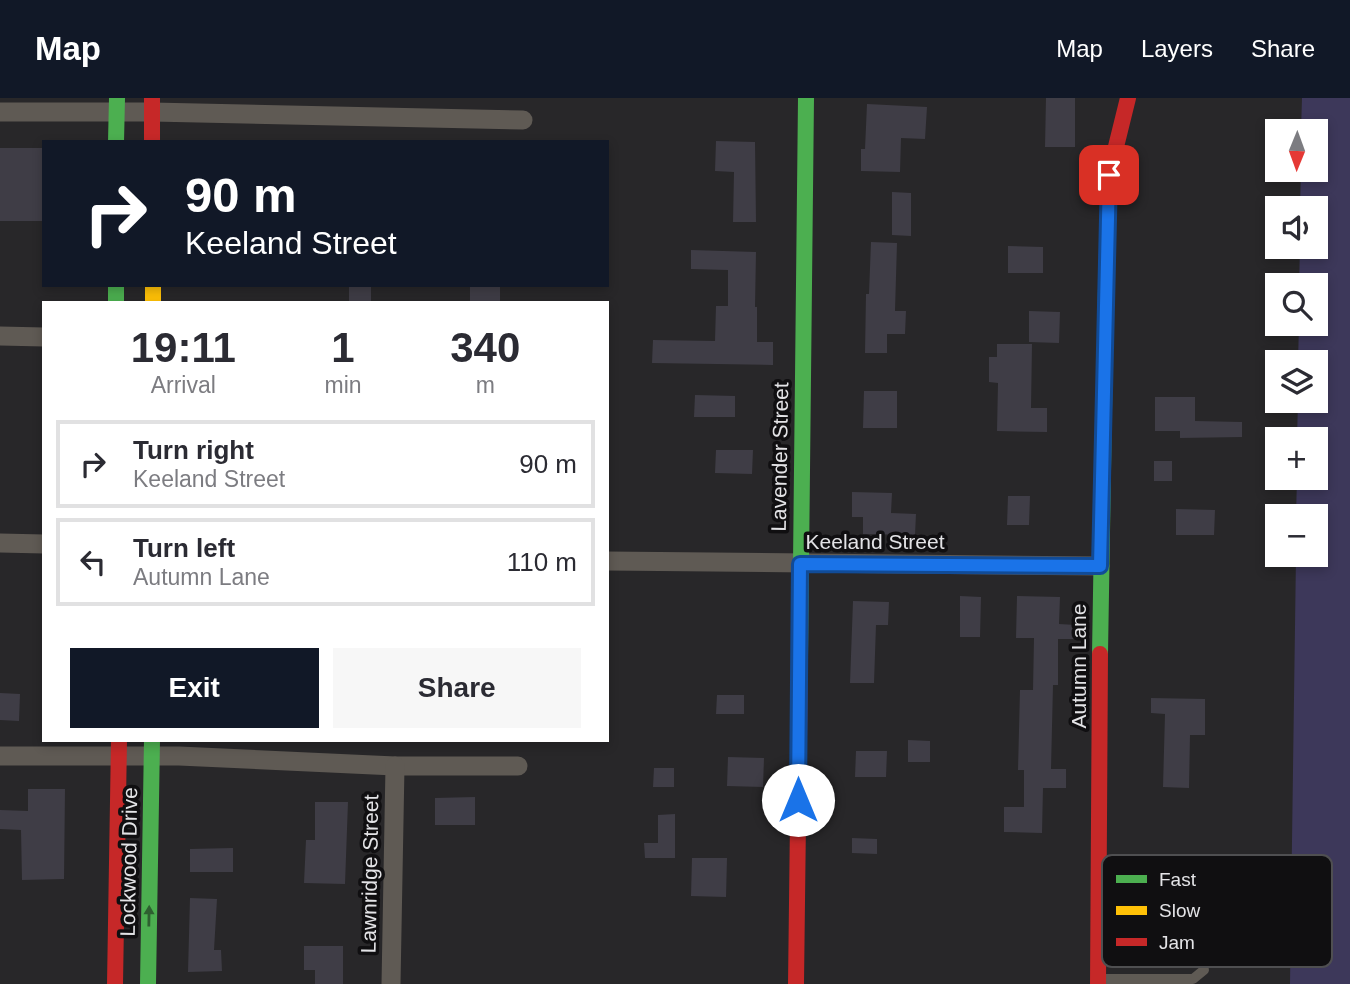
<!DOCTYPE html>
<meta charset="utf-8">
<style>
:root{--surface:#fff;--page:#f7f7f7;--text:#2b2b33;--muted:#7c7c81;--line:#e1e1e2;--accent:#111827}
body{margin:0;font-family:Arial,sans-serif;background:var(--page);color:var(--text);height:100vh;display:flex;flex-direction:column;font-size:26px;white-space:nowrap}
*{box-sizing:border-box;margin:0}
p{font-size:23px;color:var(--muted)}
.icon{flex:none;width:38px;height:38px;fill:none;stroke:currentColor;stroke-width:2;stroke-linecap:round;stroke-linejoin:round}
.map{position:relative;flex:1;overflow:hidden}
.panel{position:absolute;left:42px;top:203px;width:567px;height:441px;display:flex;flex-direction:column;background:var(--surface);border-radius:0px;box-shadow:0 4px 10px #0003}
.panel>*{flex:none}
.guide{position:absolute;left:42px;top:42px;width:567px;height:147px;border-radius:0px;box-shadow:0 4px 10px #0003;background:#111827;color:#fff;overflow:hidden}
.needle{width:46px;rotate:181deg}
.controls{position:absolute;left:1265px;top:21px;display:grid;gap:14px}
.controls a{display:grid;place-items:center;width:63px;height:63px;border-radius:0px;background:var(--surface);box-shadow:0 4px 10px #0003;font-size:35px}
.pin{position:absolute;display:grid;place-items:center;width:60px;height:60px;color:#fff;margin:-30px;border-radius:14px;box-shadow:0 4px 10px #0006}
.me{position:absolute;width:77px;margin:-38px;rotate:0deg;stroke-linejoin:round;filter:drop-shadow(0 0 5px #0008)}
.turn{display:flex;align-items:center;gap:24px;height:147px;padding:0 28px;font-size:32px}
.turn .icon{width:91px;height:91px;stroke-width:2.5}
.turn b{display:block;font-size:49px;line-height:60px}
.eta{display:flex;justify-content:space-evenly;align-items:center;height:119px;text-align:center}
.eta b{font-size:42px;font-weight:800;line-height:49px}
.action{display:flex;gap:14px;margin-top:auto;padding:14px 28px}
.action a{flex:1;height:80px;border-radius:0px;background:var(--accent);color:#fff;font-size:28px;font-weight:800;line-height:80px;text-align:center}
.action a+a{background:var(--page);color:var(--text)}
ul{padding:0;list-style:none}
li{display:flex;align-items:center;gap:21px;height:88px;margin:0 14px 10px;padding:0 14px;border:4px solid var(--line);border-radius:0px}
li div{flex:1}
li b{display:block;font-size:26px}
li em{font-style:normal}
header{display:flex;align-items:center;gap:42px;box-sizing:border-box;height:98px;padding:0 35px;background:var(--accent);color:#fff}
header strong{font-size:33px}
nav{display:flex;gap:38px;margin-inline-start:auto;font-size:24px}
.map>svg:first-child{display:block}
.green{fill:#3d385a}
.building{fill:#3f3d46}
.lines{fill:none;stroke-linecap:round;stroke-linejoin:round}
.lane{stroke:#5f5a54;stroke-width:10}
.street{stroke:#5f5a54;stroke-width:19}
.fast{stroke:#4caf50;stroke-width:16}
.slow{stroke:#ffc107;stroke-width:16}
.jam{stroke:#c62828;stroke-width:16}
.oneway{fill:#2e5f30}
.route-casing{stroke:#114b97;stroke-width:18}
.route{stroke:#1a73e8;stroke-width:12}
.labels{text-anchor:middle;stroke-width:7;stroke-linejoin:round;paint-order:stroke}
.street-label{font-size:21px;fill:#e3e3e6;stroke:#100f11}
.key{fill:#100f11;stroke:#4f4f51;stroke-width:2}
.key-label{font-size:19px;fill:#e3e3e6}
</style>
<header>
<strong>Map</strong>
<nav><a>Map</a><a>Layers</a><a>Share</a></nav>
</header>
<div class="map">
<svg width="1350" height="886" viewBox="0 0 1350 886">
<rect width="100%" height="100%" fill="#282729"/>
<polygon class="green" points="1302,0 1350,0 1350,886 1290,886 1296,457 1316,457 1316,418 1296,418 1297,380 1316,380 1316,341 1297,341 1298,303 1316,303 1316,264 1298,264 1299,226 1316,226 1316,187 1299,187 1300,149 1316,149 1316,110 1300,110 1301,72 1316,72 1316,33 1301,33"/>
<g class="building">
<polygon points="1046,0 1075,0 1075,49 1045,49"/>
<polygon points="867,6 927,9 925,41 901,40 900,74 861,73 861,51 865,51"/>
<polygon points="716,43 755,44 756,124 733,124 734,74 715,73"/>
<rect x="0" y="50" width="44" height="73"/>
<polygon points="892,94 911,95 911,138 892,137"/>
<polygon points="871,144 897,145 895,213 906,213 905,236 887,236 887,255 865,255 866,196 869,196"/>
<polygon points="1008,148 1043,149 1043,175 1008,175"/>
<polygon points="691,152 756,154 755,209 757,209 757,244 773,244 773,267 652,265 653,242 715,243 716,208 728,208 728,172 691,171"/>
<rect x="349" y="187" width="22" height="18"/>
<rect x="470" y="187" width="30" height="18"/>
<polygon points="1029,213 1060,214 1059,245 1029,244"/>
<polygon points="997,246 1032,246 1031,310 1047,310 1047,334 997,333 998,285 989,284 989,259 997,259"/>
<polygon points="864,293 897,293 897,330 863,330"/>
<polygon points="695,297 735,298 735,319 694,319"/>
<polygon points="1155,299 1195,299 1195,323 1242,324 1242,339 1180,340 1180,333 1155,333"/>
<polygon points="716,352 753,352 752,376 715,375"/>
<rect x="1154" y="363" width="18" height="20"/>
<polygon points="852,394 892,395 891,415 916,416 915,437 863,436 863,419 852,419"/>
<polygon points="1008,398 1030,398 1029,427 1007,427"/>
<polygon points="1176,411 1215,412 1214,437 1176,437"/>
<polygon points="960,498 981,499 980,539 960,539"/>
<polygon points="1017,498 1060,499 1059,526 1076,527 1076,541 1058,541 1058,587 1053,587 1051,671 1066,671 1066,690 1043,690 1042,735 1004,734 1004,709 1024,709 1024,672 1018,672 1020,592 1033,592 1034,540 1016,540"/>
<polygon points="853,503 889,504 888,527 876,527 874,585 850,585"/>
<polygon points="0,595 20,596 19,623 0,622"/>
<polygon points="717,597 744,597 744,616 716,616"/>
<polygon points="1151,600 1205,601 1205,637 1190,637 1189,690 1163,689 1165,616 1151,615"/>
<polygon points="908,642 930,643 930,664 908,664"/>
<polygon points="856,653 887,653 886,679 855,679"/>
<polygon points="728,659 764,660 763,689 727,688"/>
<polygon points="654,670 674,670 674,689 653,689"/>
<polygon points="28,691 65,691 64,781 22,782 21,732 0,731 0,712 28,713"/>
<polygon points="475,699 475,727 435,727 435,700"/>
<polygon points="315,704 348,704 345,786 304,785 306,742 315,742"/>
<polygon points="675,716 675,760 645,760 644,745 658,745 658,717"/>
<polygon points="852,740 877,741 877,756 852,755"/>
<polygon points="233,750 233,774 190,774 190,751"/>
<polygon points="692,760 727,760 726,799 691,798"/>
<polygon points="190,800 217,801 214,852 221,852 222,873 188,874"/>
<polygon points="304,848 343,848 343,886 315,886 315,872 304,872"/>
</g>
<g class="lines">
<polyline class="lane" points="1098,881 1193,881 1204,872"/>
<g class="street">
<polyline points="0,14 152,14 523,22"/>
<polyline points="0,238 44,239"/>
<polyline points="0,445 44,446"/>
<polyline points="607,463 1100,468"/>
<polyline points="0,658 179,658 395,668 518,668"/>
<polyline points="391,886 395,668"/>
</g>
<g class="fast">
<polyline points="116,44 117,0"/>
<polyline points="116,187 116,205"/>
<polyline points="1100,556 1106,190"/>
<polyline points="800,558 806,0"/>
<polyline points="148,886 152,642"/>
</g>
<polyline class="slow" points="153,187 153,205"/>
<g class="jam">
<polyline points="152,0 152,44"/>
<polyline points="1106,190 1109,77 1128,0"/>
<polyline points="115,886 119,642"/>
<polyline points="796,886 800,558"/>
<polyline points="1098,886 1100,556"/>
</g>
</g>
<defs><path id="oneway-solid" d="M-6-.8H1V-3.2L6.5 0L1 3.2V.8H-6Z" transform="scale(1.75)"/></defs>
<use class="oneway" href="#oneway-solid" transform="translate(149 818) rotate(-89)"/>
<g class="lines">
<g class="route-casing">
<polyline id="route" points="798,702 800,466 1100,468 1109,77"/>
</g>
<use href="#route" class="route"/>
</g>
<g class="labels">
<g class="street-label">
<text transform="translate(780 359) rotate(-89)" y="7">Lavender Street</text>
<text x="875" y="451">Keeland Street</text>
<text transform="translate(1079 568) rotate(-90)" y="7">Autumn Lane</text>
<text transform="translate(129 764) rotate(-89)" y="7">Lockwood Drive</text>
<text transform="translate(370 776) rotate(-89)" y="7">Lawnridge Street</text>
</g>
</g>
<rect x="1102" y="757" width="230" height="112" rx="10" class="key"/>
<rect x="1116" y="777" width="31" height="8" fill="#4caf50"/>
<rect x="1116" y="808" width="31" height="9" fill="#ffc107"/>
<rect x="1116" y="840" width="31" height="8" fill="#c62828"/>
<g class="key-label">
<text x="1159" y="788">Fast</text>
<text x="1159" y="819">Slow</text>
<text x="1159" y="851">Jam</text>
</g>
</svg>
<div class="controls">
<a><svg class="needle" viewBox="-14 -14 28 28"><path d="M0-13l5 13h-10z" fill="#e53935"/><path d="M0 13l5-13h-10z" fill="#7c7c81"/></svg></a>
<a><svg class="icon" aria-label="sound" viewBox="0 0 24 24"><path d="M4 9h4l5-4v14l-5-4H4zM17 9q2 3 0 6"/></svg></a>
<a><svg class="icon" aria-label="search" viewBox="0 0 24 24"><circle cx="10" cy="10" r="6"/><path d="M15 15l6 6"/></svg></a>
<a><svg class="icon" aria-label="layers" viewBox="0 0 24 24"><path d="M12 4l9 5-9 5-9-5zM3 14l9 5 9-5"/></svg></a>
<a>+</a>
<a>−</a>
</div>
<div class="pin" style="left:1109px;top:77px;background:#d93025"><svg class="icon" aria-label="arrive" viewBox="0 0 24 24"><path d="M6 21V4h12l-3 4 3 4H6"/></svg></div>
<svg class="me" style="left:798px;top:702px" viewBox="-20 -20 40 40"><circle r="19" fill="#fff"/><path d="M0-13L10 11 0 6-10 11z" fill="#1a73e8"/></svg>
<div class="guide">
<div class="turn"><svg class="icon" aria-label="right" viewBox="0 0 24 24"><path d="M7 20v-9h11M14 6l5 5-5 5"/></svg><div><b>90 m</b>Keeland Street</div></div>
</div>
<section class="panel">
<div class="eta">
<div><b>19:11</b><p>Arrival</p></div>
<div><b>1</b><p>min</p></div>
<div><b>340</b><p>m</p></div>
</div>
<ul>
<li><svg class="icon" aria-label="right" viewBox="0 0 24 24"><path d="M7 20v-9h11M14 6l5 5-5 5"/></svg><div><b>Turn right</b><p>Keeland Street</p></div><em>90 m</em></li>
<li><svg class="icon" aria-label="left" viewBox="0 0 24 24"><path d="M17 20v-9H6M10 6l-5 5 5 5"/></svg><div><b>Turn left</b><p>Autumn Lane</p></div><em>110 m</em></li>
</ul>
<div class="action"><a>Exit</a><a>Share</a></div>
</section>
</div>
